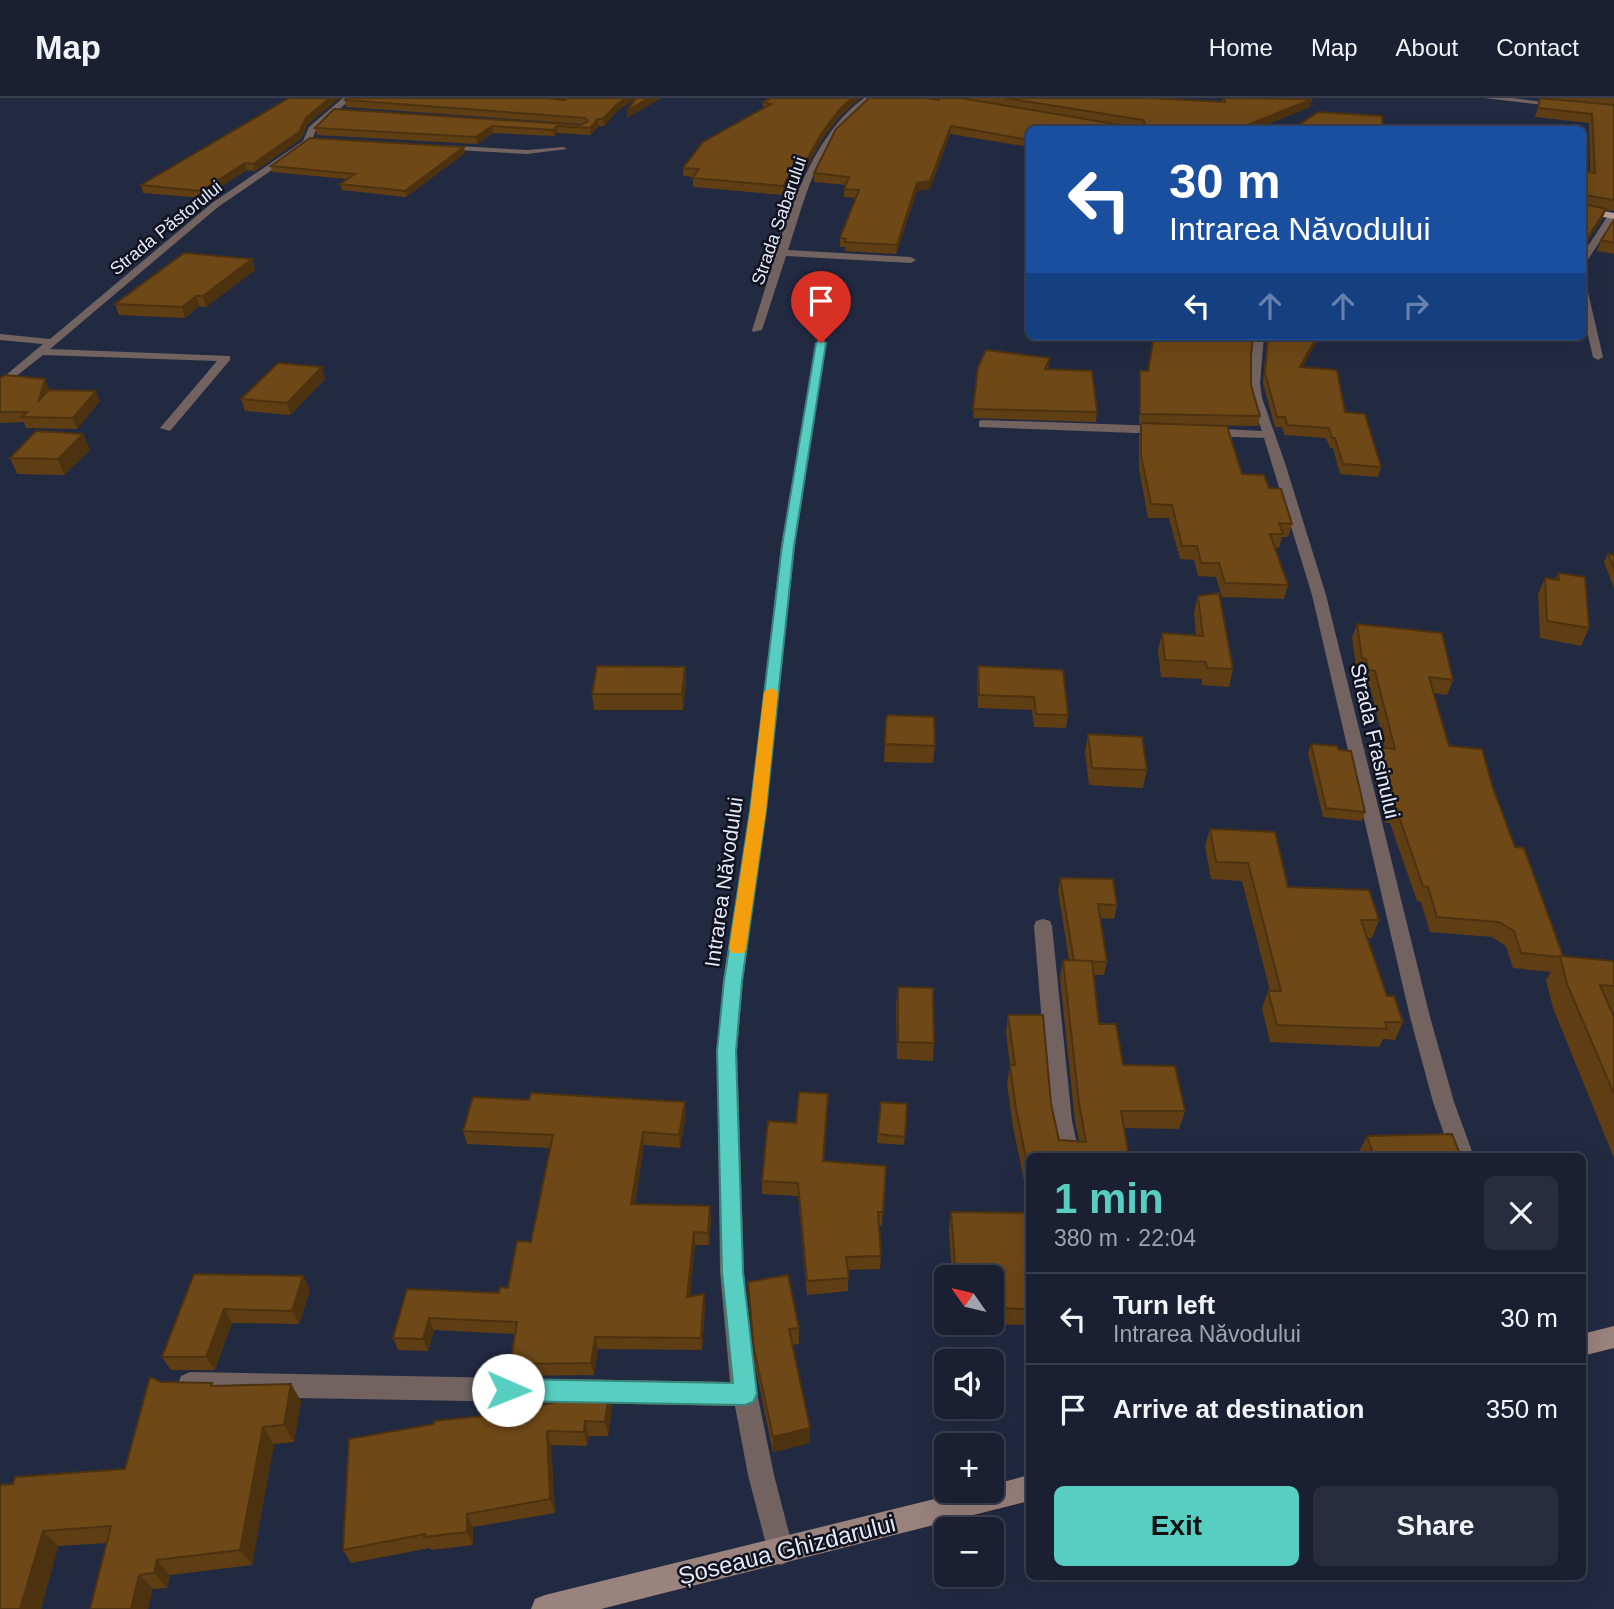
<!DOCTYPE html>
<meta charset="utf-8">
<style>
:root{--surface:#1a2032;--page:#272d3e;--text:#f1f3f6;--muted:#9fa3ac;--line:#383e4d;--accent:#57cec1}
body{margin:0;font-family:Arial,sans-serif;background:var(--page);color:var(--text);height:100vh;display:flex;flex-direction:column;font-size:26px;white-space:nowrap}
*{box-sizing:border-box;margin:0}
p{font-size:23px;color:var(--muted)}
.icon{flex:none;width:38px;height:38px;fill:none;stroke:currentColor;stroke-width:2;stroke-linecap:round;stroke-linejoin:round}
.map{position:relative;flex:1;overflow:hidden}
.drawer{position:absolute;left:1026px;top:1055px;width:560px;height:427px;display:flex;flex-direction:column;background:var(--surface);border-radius:10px;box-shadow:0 7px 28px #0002,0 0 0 2px var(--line)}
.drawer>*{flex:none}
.top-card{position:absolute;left:1026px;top:28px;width:560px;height:214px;border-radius:10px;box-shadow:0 7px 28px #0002,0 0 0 2px var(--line);background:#1a4fa0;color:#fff;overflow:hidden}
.needle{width:46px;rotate:304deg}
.controls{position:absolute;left:934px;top:1167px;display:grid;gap:14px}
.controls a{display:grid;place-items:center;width:70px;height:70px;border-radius:10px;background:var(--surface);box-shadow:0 7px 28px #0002,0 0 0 2px var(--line);font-size:35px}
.pin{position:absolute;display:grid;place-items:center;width:60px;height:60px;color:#fff;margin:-72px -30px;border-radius:50% 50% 50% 0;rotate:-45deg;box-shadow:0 0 7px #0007}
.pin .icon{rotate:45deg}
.me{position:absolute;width:77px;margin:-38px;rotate:91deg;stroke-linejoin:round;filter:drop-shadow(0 0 5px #0008)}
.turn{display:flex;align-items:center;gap:24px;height:147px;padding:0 28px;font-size:32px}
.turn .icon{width:91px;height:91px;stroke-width:2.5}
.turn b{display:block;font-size:49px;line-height:60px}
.lanes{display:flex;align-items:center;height:66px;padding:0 28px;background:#0003;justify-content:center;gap:35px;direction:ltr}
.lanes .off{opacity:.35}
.round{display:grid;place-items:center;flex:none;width:74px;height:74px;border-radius:10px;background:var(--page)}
.headline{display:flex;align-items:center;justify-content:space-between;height:119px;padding:0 28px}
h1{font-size:42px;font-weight:600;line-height:52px;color:var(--accent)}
.action{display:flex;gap:14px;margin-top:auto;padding:14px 28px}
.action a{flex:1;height:80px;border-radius:10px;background:var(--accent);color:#111;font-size:28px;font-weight:600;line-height:80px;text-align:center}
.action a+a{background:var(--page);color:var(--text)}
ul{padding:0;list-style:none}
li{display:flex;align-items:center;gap:21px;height:91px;padding:0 28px;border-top:2px solid var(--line)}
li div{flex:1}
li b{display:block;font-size:26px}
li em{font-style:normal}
header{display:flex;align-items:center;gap:42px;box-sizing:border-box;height:98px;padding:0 35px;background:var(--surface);border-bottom:2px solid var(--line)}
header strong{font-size:33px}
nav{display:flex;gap:38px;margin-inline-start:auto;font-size:24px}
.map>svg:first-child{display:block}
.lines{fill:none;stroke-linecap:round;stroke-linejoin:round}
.minor{fill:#726360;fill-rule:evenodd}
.secondary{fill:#9a827d;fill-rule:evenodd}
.primary{fill:#b99a94;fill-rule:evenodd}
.wall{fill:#5f3e14;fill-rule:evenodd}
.shaded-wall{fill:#4d3210}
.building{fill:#6e4817;stroke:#4d3210;stroke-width:2}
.route{fill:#57cec1;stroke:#39867d;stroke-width:2}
.slow{fill:#f59e0b}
.labels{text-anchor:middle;stroke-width:5;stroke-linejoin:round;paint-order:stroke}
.far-street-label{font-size:18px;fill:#e4eafa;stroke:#10131e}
.street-label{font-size:21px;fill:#e4eafa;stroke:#10131e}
.near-street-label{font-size:24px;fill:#e4eafa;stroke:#10131e}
</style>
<header>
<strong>Map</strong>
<nav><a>Home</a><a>Map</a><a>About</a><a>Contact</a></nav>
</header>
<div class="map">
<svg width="1614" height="1511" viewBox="0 0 1614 1511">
<rect width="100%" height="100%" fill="#222a42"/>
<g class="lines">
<g class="minor">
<polygon points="343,0 352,0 316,32 310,46 218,109 50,251 230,258 230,262 170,333 160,330 217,263 43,257 0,291 0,282 43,246 0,242 0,236 50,241 212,105 303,43 309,29"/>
<path d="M 864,0 L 873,0 C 860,12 845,22 834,37 C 811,72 801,113 788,152 L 911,159 L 916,162 L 911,165 L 786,158 L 762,232 L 753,234 L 752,232 C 777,158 799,47 864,0 Z"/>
<polygon points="1484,0 1512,0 1565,7 1561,9"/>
<polygon points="441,47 527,52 563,49 567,51 527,56 438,51"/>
<polygon points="1609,116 1614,116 1614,122 1585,166 1582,167 1582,157"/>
<polygon points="1582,187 1587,190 1603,259 1598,262 1593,259 1582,212"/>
<path d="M 1254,238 L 1264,238 L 1260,285 L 1262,300 L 1285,365 L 1326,497 L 1430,919 L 1454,1004 L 1474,1059 L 1452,1059 L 1433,1004 L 1410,919 L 1312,497 L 1264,340 L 1207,338 L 1201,334 L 1207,330 L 1262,333 C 1247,291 1249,281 1254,238 Z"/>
<polygon points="821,242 826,245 795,448 766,713 743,883 737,953 744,1174 753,1275 774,1377 794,1454 790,1463 781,1467 772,1463 768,1454 748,1377 735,1308 190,1298 181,1294 178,1286 181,1278 190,1274 730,1284 720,1174 717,953 723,883 750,713 781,448 816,245"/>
<polygon points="983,322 1162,328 1168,332 1162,336 979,329 979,323"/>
<polygon points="1043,821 1050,823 1052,828 1072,1023 1080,1059 1058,1059 1050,1023 1034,828 1036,823"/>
</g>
<g class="secondary">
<polygon points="1614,1228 1614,1250 1582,1258 1582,1236"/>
<polygon points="1029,1377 1029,1403 601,1511 531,1511 535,1501 545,1497 967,1393 992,1393 992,1387"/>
</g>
<polygon class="primary" points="1582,109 1614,115 1614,121 1582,115"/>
</g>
<g class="wall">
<polygon points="557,0 661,0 627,20 627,13 635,1 617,13 604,28 599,28 590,37 558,35 554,38 493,35 477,46 317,37 315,30 582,26 346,9 345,2 566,1"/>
<polygon points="771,0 860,0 839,19 820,44 800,83 791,82 783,97 693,89 693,79 683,78 683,70 763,10 763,4"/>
<path d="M 940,0 L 1148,0 L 1222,4 L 1223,0 L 1284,0 L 1310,9 L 1253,32 L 1029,32 L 1029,49 L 950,36 L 930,91 L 917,93 L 896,156 L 845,153 L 845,149 L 840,149 L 840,140 L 856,100 L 844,99 L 844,91 L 846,87 L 814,84 L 814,75 L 939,2 ZM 1001,7 L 1126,27 L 1120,27 Z"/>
<polygon points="1539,0 1614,0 1614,113 1606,112 1602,121 1583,150 1582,150 1582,73 1590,74 1589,25 1535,19 1540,2 1539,2"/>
<polygon points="307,27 301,41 255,73 247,72 203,100 143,95 141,87"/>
<polygon points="464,49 465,55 406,99 342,92 340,86 347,81 272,74 271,68"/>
<polygon points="1614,122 1614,156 1597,153 1601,142"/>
<polygon points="252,161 255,172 206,209 199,208 185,220 119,217 115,206"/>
<polygon points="1267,238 1320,238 1302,269 1345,314 1381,369 1378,379 1340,376 1333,350 1330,350 1326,340 1284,337 1282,329 1275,329 1263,285"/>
<polygon points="1251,256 1251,287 1260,318 1258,328 1149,326 1269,390 1292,426 1288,439 1282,439 1279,450 1275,450 1288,487 1284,501 1222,499 1216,479 1198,478 1194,462 1180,461 1169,420 1148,420 1139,371 1139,338 1141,326 1139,326 1139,282 1140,273 1148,273"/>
<polygon points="1050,260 1048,271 1097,314 1096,324 973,320 978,269"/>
<polygon points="0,280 45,281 49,292 100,303 77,331 26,330 24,324 0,325"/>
<polygon points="325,281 290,317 245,313 241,301"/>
<polygon points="83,336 90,352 64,377 17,376 10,360"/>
<polygon points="1608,456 1614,457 1614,490 1604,464"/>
<polygon points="1558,475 1589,530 1581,548 1540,540 1538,496 1545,480 1555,481"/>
<polygon points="1198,498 1233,571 1229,589 1202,587 1202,581 1161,579 1158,552 1162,535 1196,537 1194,515"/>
<polygon points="1357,526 1453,582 1447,597 1434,595 1449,648 1493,690 1515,749 1563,858 1614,863 1614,914 1612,914 1614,919 1614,1060 1553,910 1546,882 1551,874 1513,870 1506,848 1492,839 1430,834 1421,804 1417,803 1390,725 1385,725 1370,664 1375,649 1385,650 1370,588 1363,587 1361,575 1357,575 1352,540"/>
<polygon points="978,568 1068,617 1066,630 1034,629 1032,612 978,610 977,581"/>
<polygon points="685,569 686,585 683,612 594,612 592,596"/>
<polygon points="886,621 935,648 933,665 884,664"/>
<polygon points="1088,636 1147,672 1143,690 1089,687 1085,654"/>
<polygon points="1311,646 1365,714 1362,723 1323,719 1308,655"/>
<polygon points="1210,731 1288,789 1379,822 1372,840 1367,840 1387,898 1403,924 1395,942 1383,941 1379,949 1270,944 1262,910 1268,893 1270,893 1242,783 1211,781 1205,748"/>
<polygon points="1060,780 1117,807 1114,821 1100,820 1107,864 1104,877 1094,877 1099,926 1123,967 1185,1013 1179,1031 1124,1030 1129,1059 1029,1059 1029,1107 1013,1029 1007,985 1010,967 1006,934 1008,917 1051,1006 1059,1042 1079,1043 1075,1023 1060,880 1063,862 1069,862 1058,793"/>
<polygon points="898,889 934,945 933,963 897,961 896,907"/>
<polygon points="828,996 824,1063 886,1068 882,1128 879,1127 881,1158 880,1171 848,1172 848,1193 807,1197 798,1098 762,1096 762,1083 796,1025"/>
<polygon points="881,1004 907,1006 904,1047 877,1045"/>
<polygon points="686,1017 680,1050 644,1047 635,1106 711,1121 709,1147 695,1147 690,1198 705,1208 702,1252 598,1251 594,1277 522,1278 514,1277 510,1266 515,1236 434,1232 428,1253 398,1252 393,1240 407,1191 499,1195 508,1190 531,1144 550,1050 467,1046 463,1033"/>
<polygon points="1367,1038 1461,1059 1360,1059 1358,1055"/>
<polygon points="951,1114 1029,1115 1029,1227 955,1226 992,1225 992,1180 952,1180 949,1131"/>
<polygon points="194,1176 303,1178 310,1192 299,1226 232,1225 215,1272 171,1272 162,1259"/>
<polygon points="749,1200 799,1230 799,1246 792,1247 810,1345 773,1354 755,1267"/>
<polygon points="161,1284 212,1285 214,1288 291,1286 301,1303 294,1344 274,1346 252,1467 170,1477 167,1490 153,1491 107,1445 58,1448 41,1511 13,1386 125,1371"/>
<polygon points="612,1309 608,1338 589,1338 587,1348 551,1347 555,1415 473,1429 473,1447 431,1452 430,1450 351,1465 343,1452 483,1318"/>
</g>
<g class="shaded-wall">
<polygon points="330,0 340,0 307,27 301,41 255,73 253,66"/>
<polygon points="626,0 637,0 617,13 604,28 603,21 616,7"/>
<polygon points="649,0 661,0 627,20 627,13"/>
<polygon points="852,0 860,0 839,19 820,44 800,83 800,74 821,36 840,11"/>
<polygon points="1312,1 1310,9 1253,32 1235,32"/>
<polygon points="598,21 599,28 590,37 590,30"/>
<polygon points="492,28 493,35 477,46 476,39"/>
<polygon points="557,28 558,35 554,38 553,32"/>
<polygon points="951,28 950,36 930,91 917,93 896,156 897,147 917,85"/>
<polygon points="464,49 465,55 406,99 405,93"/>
<polygon points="245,65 247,72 203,100 201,93"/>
<polygon points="791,74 791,82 783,97 783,88"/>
<polygon points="1606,111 1602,121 1583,150 1588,139"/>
<polygon points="252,161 255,172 206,209 203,198"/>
<polygon points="196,198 199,208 185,220 182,209"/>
<polygon points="1317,238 1320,238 1297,279 1300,269"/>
<polygon points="322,269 325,281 290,317 287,305"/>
<polygon points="45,281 49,291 43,312 39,302"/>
<polygon points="96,293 100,303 77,331 73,320"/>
<polygon points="83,336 90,352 64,377 58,361"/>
<polygon points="685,569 686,585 683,612 682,596"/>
<polygon points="685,1004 686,1017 680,1050 679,1037"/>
<polygon points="643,1034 644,1047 633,1119 631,1106"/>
<polygon points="710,1108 711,1121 709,1147 708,1135"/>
<polygon points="694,1134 695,1147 689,1211 687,1199"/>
<polygon points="303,1178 310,1192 299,1226 292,1213"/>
<polygon points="704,1196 705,1208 702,1252 701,1240"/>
<polygon points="224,1211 232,1225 215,1272 206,1259"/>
<polygon points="429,1220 434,1232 428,1253 423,1241"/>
<polygon points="595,1239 598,1251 594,1277 591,1265"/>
<polygon points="291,1286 301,1303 294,1344 284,1327"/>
<polygon points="609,1294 612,1309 608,1338 605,1324"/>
<polygon points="585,1323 589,1338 587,1348 584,1334"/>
<polygon points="263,1329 274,1346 252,1467 240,1452"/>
<polygon points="810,1330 810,1345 773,1354 773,1339"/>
<polygon points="547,1333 551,1347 555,1415 550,1401"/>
<polygon points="467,1416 473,1429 473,1447 467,1434"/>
<polygon points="43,1433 58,1448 41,1511 20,1511"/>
<polygon points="157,1462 170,1477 167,1490 154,1475"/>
<polygon points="139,1477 153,1491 148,1511 131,1511"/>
</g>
<g class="building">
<polygon points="289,0 330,0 306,20 299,34 253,66 245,65 201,93 141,87"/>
<polygon points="347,0 544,0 565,2 567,0 626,0 616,7 603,21 598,21 590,30 557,28 553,32 492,28 476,39 315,30 334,11 581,27 588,23 585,20 345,2"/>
<polygon points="636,0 649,0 627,13"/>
<polygon points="771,0 852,0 840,11 821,36 800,74 791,74 783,88 692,80 699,71 683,70 703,44 771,6 763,4"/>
<polygon points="869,0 926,0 939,2 940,0 961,0 1120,27 1142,27 1145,25 1143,22 1005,0 1148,0 1225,4 1224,0 1312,1 1235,32 1029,32 1029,42 951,28 930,83 917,85 897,147 845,144 846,141 840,140 859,92 844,91 849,79 814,75 836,31"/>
<polygon points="1540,0 1614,7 1614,102 1584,97 1584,106 1606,111 1588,139 1582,138 1582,73 1595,75 1592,16 1538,10"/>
<polygon points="1318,14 1382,18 1383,32 1291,32"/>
<polygon points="310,40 464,49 405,93 340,86 355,76 271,68"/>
<polygon points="1614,122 1614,145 1601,142"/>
<polygon points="184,155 252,161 203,198 196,198 182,209 115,206"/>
<polygon points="1154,238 1253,238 1251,256 1251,287 1260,318 1140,316 1140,273 1148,273"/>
<polygon points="1268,238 1317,238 1300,269 1337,272 1345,314 1365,316 1381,369 1343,366 1335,340 1332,340 1329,330 1287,327 1285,319 1277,319 1265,275"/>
<polygon points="986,252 1050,260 1045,271 1092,273 1097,314 973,311 978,269"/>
<polygon points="278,265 322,269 287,305 241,301"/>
<polygon points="5,277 45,281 39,302 49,292 96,293 73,320 22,319 27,314 0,314 0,280"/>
<polygon points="1141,325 1227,328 1242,376 1264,377 1269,390 1281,391 1292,426 1279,425 1283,436 1270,436 1288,487 1225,485 1219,465 1201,465 1197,448 1182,448 1172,407 1151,406 1141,358"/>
<polygon points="36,333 83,336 58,361 10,360"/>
<polygon points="1608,456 1614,457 1614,471"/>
<polygon points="1558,475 1585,479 1589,530 1547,523 1545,480 1559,482"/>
<polygon points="1219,495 1233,571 1207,570 1206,564 1165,562 1162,535 1203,538 1198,498"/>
<polygon points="1357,526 1442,535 1453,582 1429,579 1449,648 1482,651 1493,690 1515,749 1524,750 1563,858 1560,858 1560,859 1521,855 1514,833 1499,824 1437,819 1428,789 1423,788 1396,710 1391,710 1375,649 1395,651 1375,573 1368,572 1366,561 1362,560"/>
<polygon points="597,568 685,569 682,596 592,596"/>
<polygon points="978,568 1063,572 1068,617 1036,616 1034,599 979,597"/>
<polygon points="888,617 934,619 935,648 885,646 886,621"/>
<polygon points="1088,636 1142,639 1147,672 1092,670"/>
<polygon points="1311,646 1337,648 1339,652 1351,653 1365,714 1326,710"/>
<polygon points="1210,731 1275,734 1288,789 1369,792 1379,822 1361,822 1387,898 1394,898 1403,924 1385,924 1387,931 1277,927 1268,893 1281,893 1248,765 1216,764"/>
<polygon points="1060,780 1113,781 1117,807 1098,806 1107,864 1074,863"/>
<polygon points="1560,858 1614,863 1614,888 1600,887 1614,919 1614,996 1567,886"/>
<polygon points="1063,862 1092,863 1099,926 1116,926 1123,967 1175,968 1185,1013 1121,1013 1129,1059 1029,1059 1029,1074 1016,1011 1010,967 1015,967 1008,917 1043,917 1051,1006 1059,1042 1086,1044 1079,1005"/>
<polygon points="898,889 933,890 934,945 898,944"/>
<polygon points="799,994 828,996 823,1063 886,1068 883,1114 878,1114 881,1158 846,1159 849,1180 807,1183 798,1085 762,1083 768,1023 796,1025"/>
<polygon points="531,995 685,1004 679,1037 643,1034 631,1106 710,1108 708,1135 694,1134 687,1199 704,1196 701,1240 595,1239 591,1265 518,1266 510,1266 517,1224 429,1220 423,1241 393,1240 407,1191 499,1195 500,1189 508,1190 517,1143 531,1144 553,1037 463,1033 473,999 529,1002"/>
<polygon points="881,1004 907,1006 905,1039 878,1036"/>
<polygon points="1452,1036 1461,1059 1374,1059 1367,1038"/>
<polygon points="951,1114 1029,1115 1029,1211 992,1210 992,1180 956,1180"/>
<polygon points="194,1176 303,1178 292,1213 224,1211 206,1259 162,1259"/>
<polygon points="788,1177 799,1230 789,1231 810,1330 773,1339 754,1251 748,1184"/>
<polygon points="150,1279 161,1284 212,1285 211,1288 291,1286 284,1327 263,1329 240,1452 157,1462 154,1475 139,1477 131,1511 90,1511 111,1428 43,1433 20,1511 0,1511 0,1387 13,1386 15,1379 125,1371"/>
<polygon points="609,1294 605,1324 585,1323 584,1334 547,1333 550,1401 467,1416 467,1434 424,1439 425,1436 343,1452 349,1341 434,1326 434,1323 483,1318"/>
</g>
<polygon class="route" points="821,242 826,245 794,448 766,713 742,883 736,953 743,1174 757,1296 753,1304 745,1307 508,1303 500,1299 497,1292 500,1284 508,1281 733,1285 722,1174 717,953 724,883 750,713 782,448 816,245"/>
<polygon class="slow" points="771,590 778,594 766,713 746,851 744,855 732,855 729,851 750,713 764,594"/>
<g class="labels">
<g class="far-street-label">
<text transform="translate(779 123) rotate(-71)" y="6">Strada Sabarului</text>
<text transform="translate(166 130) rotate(-39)" y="6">Strada Păstorului</text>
</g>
<g class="street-label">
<text transform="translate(1375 643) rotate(77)" y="7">Strada Frasinului</text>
<text transform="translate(724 784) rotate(-82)" y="7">Intrarea Năvodului</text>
</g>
<g class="near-street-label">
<text transform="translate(787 1452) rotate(-14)" y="8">Șoseaua Ghizdarului</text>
</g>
</g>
</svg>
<div class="controls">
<a><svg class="needle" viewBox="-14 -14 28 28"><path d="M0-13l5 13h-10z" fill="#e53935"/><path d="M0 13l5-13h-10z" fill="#9fa3ac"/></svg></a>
<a><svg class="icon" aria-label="sound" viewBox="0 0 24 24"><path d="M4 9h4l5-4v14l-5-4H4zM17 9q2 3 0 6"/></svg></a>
<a>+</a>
<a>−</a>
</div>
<div class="pin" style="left:821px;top:245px;background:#d93025"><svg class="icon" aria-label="arrive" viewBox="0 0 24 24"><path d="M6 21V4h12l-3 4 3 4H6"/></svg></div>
<svg class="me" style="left:508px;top:1292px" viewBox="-20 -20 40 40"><circle r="19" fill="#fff"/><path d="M0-13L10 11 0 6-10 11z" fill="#57cec1"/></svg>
<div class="top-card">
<div class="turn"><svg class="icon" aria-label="left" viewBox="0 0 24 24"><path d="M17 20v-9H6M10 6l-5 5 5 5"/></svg><div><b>30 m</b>Intrarea Năvodului</div></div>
<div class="lanes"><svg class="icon" aria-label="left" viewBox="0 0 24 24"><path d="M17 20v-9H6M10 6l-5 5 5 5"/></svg><svg class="icon off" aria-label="ahead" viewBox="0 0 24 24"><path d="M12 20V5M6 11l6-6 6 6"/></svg><svg class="icon off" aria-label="ahead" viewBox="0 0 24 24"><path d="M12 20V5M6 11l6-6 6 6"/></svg><svg class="icon off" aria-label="right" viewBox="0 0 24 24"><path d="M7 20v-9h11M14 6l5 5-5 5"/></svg></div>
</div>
<section class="drawer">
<div class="headline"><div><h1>1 min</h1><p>380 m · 22:04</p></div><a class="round"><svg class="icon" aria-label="close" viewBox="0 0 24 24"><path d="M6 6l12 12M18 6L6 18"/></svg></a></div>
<ul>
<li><svg class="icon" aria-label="left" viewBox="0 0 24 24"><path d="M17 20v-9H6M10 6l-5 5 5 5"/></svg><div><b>Turn left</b><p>Intrarea Năvodului</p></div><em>30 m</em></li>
<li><svg class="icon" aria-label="arrive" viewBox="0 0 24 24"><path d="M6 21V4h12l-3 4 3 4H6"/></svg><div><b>Arrive at destination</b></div><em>350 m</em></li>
</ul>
<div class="action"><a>Exit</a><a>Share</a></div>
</section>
</div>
